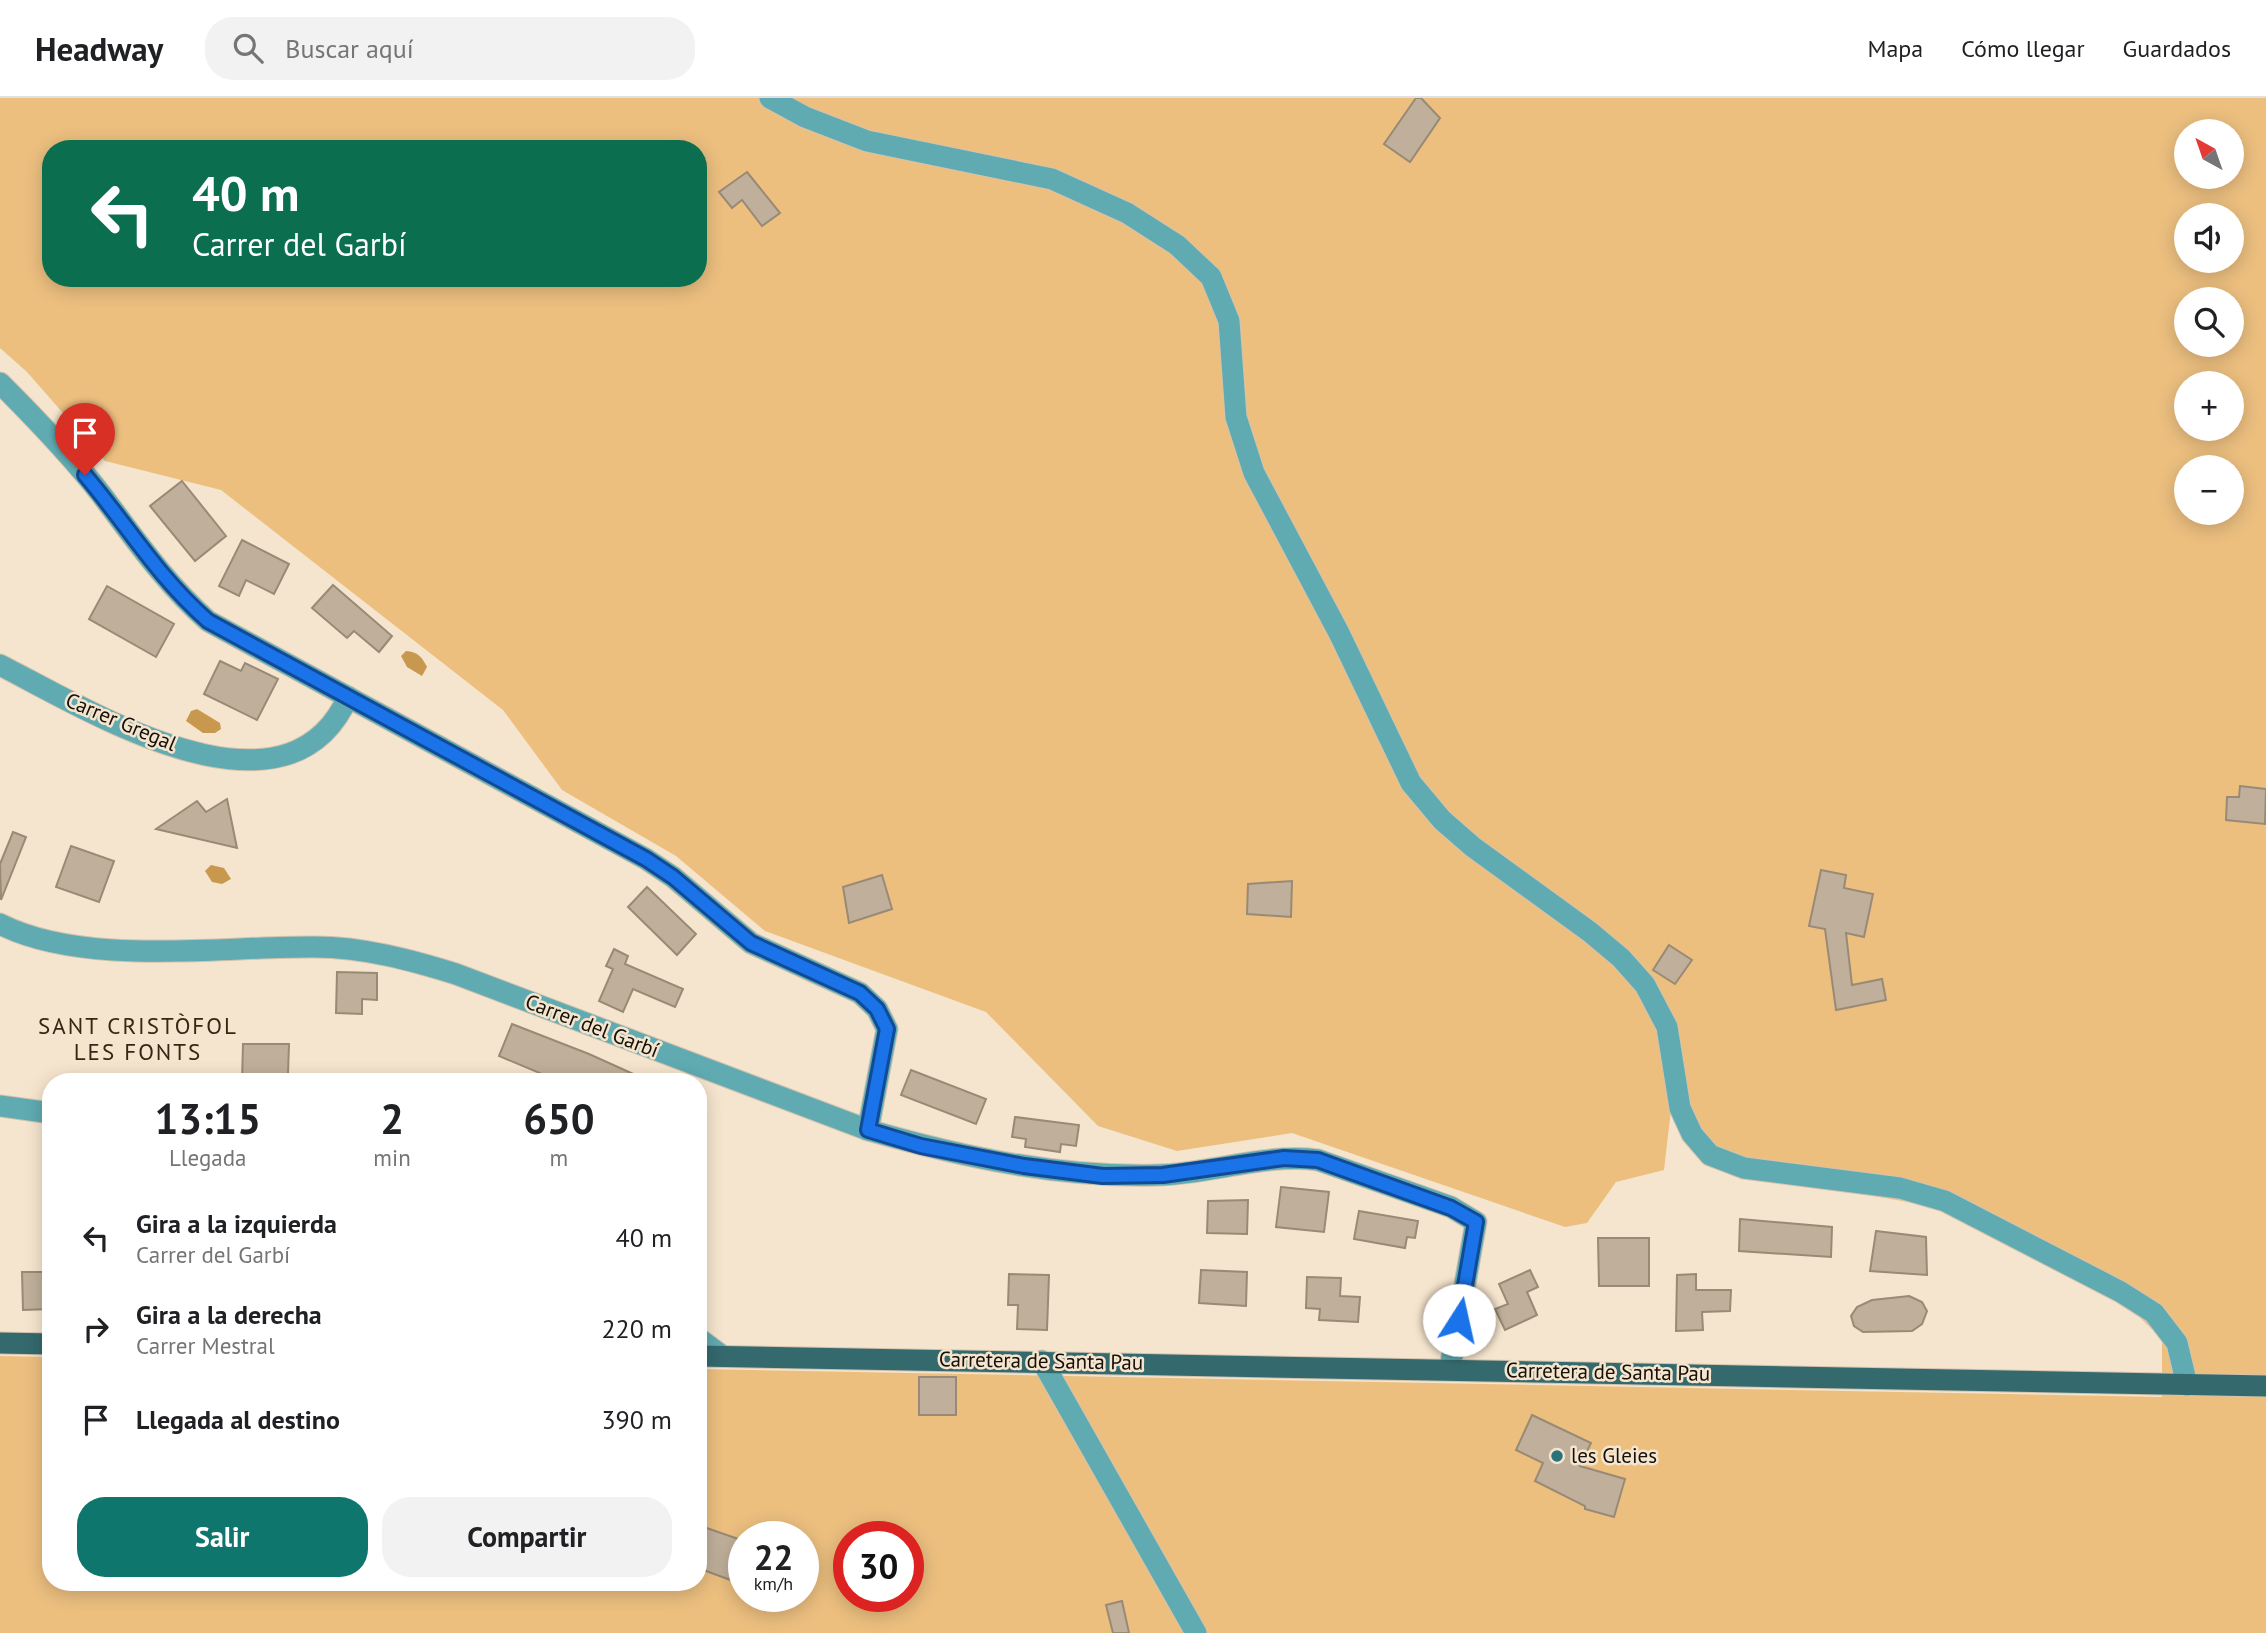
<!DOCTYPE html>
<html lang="es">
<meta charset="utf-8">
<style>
:root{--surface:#fff;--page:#f2f2f2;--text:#202124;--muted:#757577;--line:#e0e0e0;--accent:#0f766e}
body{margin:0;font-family:"PT Sans",sans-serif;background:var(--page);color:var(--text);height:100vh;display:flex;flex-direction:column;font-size:26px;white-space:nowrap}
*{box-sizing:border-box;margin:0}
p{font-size:23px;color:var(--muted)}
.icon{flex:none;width:38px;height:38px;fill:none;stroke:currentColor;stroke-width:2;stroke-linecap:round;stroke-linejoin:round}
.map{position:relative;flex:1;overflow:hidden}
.sheet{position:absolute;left:42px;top:975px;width:665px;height:518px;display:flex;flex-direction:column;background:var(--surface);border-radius:28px;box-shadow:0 4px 18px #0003}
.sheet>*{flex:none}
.hud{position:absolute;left:42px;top:42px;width:665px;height:147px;border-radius:28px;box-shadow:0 4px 18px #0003;background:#0b6e4f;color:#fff;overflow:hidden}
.needle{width:46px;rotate:320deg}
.fabs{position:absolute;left:2174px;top:21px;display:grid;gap:14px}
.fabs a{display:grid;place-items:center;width:70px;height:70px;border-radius:50%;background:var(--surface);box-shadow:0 4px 18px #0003;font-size:35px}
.speed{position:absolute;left:728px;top:1423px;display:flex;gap:14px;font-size:35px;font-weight:700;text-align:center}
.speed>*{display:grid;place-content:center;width:91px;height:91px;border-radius:50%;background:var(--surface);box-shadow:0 4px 18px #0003;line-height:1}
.speed small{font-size:18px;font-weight:400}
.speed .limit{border:10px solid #d22;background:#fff;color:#111}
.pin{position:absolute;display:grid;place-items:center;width:60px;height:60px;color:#fff;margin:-72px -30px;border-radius:50% 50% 50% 0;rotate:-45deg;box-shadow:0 0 7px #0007}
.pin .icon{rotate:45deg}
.me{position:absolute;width:77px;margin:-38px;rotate:10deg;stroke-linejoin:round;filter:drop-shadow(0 0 5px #0008)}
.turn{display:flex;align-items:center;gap:24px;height:147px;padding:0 35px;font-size:32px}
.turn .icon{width:91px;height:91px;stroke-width:2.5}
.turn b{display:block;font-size:49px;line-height:60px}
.eta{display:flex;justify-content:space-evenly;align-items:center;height:119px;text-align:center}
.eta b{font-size:42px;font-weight:700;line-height:49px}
.button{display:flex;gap:14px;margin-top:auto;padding:14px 35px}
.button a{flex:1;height:80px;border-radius:28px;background:var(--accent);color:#fff;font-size:28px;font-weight:700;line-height:80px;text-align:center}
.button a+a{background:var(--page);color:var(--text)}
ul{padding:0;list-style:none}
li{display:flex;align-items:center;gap:21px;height:91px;padding:0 35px}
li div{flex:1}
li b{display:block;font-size:26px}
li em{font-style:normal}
header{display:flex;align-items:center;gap:42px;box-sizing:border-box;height:98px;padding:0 35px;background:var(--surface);border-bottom:2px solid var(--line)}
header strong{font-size:33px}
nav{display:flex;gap:38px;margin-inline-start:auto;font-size:24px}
.search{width:490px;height:63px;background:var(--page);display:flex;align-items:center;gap:18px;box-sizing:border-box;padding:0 24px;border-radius:28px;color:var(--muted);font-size:26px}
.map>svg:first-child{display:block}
.green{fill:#ecbf7f;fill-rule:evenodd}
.water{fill:#c9984f}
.building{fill:#c0b09b;stroke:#998a75;stroke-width:2}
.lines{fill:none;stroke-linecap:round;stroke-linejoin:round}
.minor-casing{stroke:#d2c3ae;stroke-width:23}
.major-casing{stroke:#d2c3ae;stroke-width:23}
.minor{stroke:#60abb2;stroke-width:21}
.major{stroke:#34696e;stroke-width:21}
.route-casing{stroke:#114b97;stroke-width:18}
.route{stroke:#1a73e8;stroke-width:12}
.poi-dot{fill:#2a737a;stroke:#f6e5ce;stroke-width:2.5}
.labels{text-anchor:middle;stroke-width:5;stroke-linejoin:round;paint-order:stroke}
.street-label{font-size:21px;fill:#151008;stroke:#f6e5ce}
.poi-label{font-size:21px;fill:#151008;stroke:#f6e5ce;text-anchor:start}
.neighbourhood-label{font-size:23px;letter-spacing:2px;fill:#332715;stroke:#f6e5ce}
</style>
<header>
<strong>Headway</strong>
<div class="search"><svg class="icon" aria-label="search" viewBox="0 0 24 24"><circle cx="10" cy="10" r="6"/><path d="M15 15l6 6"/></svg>Buscar aquí</div>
<nav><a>Mapa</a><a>Cómo llegar</a><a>Guardados</a></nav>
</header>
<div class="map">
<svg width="2266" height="1535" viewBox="0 0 2266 1535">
<rect width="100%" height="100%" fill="#f6e5ce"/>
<path class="green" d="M 0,0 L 2266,0 L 2266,1535 L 0,1535 L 0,1258 L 51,1259 L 51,1484 L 698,1484 L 698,1271 L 2162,1299 L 2162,1241 L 2129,1209 L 1931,1108 L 1723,1072 L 1672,1003 L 1664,1072 L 1616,1084 L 1587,1125 L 1565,1129 L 1292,1035 L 1177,1053 L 1098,1028 L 986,914 L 765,833 L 676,758 L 562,692 L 503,612 L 221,392 L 105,363 L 27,274 L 0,250 ZM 2186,33 L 2231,33 L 2231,79 L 2186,79 ZM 51,51 L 698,51 L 698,180 L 51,180 ZM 2186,117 L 2231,117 L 2231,163 L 2186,163 ZM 2186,201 L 2231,201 L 2231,247 L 2186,247 ZM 2186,285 L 2231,285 L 2231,331 L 2186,331 ZM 2186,369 L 2231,369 L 2231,415 L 2186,415 ZM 744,1438 L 803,1438 L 803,1498 L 744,1498 ZM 849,1438 L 908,1438 L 908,1498 L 849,1498 Z"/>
<g class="water">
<path d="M 406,553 C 418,554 422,559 427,569 L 422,578 L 407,569 L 401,558 Z"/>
<polygon points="197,611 220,625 221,631 215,635 203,635 186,623 191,613"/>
<polygon points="211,767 224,770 231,781 222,786 212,784 205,773"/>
</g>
<g class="building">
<polygon points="1416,0 1421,0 1440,20 1410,64 1384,46"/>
<polygon points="747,74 780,115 762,128 742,102 732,110 719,94"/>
<polygon points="182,383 226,438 195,463 150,408"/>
<polygon points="242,442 289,466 274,496 246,482 239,498 219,488"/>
<polygon points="333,487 392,538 379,554 354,533 347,540 312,510"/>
<polygon points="107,488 174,526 156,559 89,521"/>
<polygon points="220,563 241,573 245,565 278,581 257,622 204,596"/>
<polygon points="2240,688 2266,691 2265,726 2226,722 2227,699 2239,699"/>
<polygon points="227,701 237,750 156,731 197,703 206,714"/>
<polygon points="13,734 26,739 1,802 0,766"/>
<polygon points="71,748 114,763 99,804 56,789"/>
<polygon points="1821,772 1846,777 1844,790 1873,796 1864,839 1846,835 1852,887 1882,881 1886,902 1836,912 1825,831 1809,828"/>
<polygon points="882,777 892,811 849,825 843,789"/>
<polygon points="1292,783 1291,819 1247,816 1248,786"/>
<polygon points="647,789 696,836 677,857 628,809"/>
<polygon points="1669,847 1692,862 1675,886 1653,872"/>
<polygon points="614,851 628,858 625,866 683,891 675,909 633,891 623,914 599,903 613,871 606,868"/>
<polygon points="337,874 377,875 377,902 362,901 362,916 336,915"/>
<polygon points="512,926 589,956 651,984 561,984 499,958"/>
<polygon points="243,946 289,946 288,976 271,976 271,984 242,984"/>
<polygon points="911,972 986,1001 976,1026 901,997"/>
<polygon points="1015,1019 1079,1027 1076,1048 1061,1046 1060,1054 1025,1049 1026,1041 1012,1039"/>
<polygon points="1281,1089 1329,1094 1324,1134 1276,1129"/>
<polygon points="1248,1102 1247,1136 1207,1135 1208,1103"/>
<polygon points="1359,1113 1418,1123 1415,1140 1407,1139 1405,1150 1354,1141"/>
<polygon points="1740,1121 1832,1129 1831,1159 1739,1153"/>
<polygon points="1876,1133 1926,1139 1927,1177 1870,1173"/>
<polygon points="1598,1140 1649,1140 1649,1188 1599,1188"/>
<polygon points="1201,1172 1247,1174 1246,1208 1199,1205"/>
<polygon points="1530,1172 1538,1189 1527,1194 1537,1217 1505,1232 1495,1211 1508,1206 1499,1186"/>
<polygon points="22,1174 51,1174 51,1211 23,1212"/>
<polygon points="1009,1176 1049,1177 1047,1232 1017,1231 1018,1207 1008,1207"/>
<polygon points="1696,1176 1696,1192 1731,1192 1730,1213 1702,1214 1703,1232 1676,1233 1677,1177"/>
<polygon points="1307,1179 1341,1180 1340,1198 1360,1199 1358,1224 1319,1222 1320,1211 1306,1210"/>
<polygon points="1909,1198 1922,1204 1927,1213 1922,1226 1912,1233 1863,1234 1854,1228 1851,1218 1857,1209 1872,1202"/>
<rect x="919" y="1279" width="37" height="38"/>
<polygon points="1532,1317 1591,1345 1580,1368 1625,1381 1614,1419 1585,1411 1585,1408 1535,1383 1543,1365 1516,1352"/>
<polygon points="698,1427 744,1443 744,1487 698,1470"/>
<polygon points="1122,1503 1129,1535 1113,1535 1106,1507"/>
</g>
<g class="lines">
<g class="minor-casing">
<g id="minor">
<polyline points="770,0 805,19 867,43 1052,81 1127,115 1177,147 1211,179 1229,223 1236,319 1254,375 1339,535 1411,685 1442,722 1473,749 1590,834 1621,860 1645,887 1667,929 1680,1010 1692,1036 1710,1057 1744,1070 1900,1090 1945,1103 2121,1194 2154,1215 2177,1245 2187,1287"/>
<path d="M 0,285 C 35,320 70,356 101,396 C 135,441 165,485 208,523 L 646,761 L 673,779 L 751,845 L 860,895 L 877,911 L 887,931 L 868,1032"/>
<path d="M 0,567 C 87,611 286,737 348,599"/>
<path d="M 0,826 C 85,869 222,848 315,849 C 363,849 411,862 456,876 L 868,1032 C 962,1059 1060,1080 1158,1077 C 1212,1076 1263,1055 1318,1062 L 1451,1109 L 1476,1124 L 1450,1270"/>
<polyline points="0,1008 51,1015"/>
<polyline points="698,1240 722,1258"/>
<polyline points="1042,1263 1196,1535"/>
</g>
</g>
<g class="major-casing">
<g id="major">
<polyline points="0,1245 51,1246"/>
<polyline points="698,1258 2266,1288"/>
</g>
</g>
<use href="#minor" class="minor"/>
<use href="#major" class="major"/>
</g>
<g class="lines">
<g class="route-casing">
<path id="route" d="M 85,377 C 128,428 156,477 208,523 L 646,761 L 673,779 L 751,845 L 860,895 L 877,911 L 887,931 L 868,1032 L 921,1048 L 1024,1068 L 1103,1078 L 1163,1077 L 1284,1060 L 1318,1062 L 1451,1110 L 1476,1124 L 1459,1222"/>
</g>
<use href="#route" class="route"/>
</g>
<circle class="poi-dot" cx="1557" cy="1358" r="7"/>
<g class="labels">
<g class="street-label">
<text transform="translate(121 624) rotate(23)" y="7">Carrer Gregal</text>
<text transform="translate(592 928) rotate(21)" y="7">Carrer del Garbí</text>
<text transform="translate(1041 1263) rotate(1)" y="7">Carretera de Santa Pau</text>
<text transform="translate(1608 1274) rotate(1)" y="7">Carretera de Santa Pau</text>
</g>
<g class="poi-label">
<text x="1571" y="1365">les Gleies</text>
</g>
<g class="neighbourhood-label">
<text x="138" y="936">SANT CRISTÒFOL<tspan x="138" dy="26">LES FONTS</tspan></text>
</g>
</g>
</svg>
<div class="fabs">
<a><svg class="needle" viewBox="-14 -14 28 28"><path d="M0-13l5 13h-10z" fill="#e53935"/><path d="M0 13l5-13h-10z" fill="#757577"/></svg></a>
<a><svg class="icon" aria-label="sound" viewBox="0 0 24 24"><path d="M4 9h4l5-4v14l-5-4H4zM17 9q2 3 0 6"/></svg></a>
<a><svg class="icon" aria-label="search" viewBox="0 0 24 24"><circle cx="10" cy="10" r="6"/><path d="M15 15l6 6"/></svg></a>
<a>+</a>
<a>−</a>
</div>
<div class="speed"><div>22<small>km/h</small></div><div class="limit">30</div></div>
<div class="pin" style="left:85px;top:377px;background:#d93025"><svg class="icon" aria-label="arrive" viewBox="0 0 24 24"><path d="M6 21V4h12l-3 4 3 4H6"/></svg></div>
<svg class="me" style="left:1459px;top:1222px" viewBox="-20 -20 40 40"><circle r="19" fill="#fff"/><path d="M0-13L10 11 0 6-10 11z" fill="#1a73e8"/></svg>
<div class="hud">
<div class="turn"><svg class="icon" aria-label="left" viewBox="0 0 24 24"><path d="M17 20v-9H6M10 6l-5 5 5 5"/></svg><div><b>40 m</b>Carrer del Garbí</div></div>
</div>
<section class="sheet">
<div class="eta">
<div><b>13:15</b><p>Llegada</p></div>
<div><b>2</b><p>min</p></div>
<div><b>650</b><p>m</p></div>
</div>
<ul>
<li><svg class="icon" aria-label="left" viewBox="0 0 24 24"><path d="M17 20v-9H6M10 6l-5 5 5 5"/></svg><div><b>Gira a la izquierda</b><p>Carrer del Garbí</p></div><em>40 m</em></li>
<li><svg class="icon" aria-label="right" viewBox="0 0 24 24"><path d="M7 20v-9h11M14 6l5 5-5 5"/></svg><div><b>Gira a la derecha</b><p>Carrer Mestral</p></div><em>220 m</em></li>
<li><svg class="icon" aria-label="arrive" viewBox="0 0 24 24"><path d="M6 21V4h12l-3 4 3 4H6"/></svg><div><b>Llegada al destino</b></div><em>390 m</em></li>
</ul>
<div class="button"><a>Salir</a><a>Compartir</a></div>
</section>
</div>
